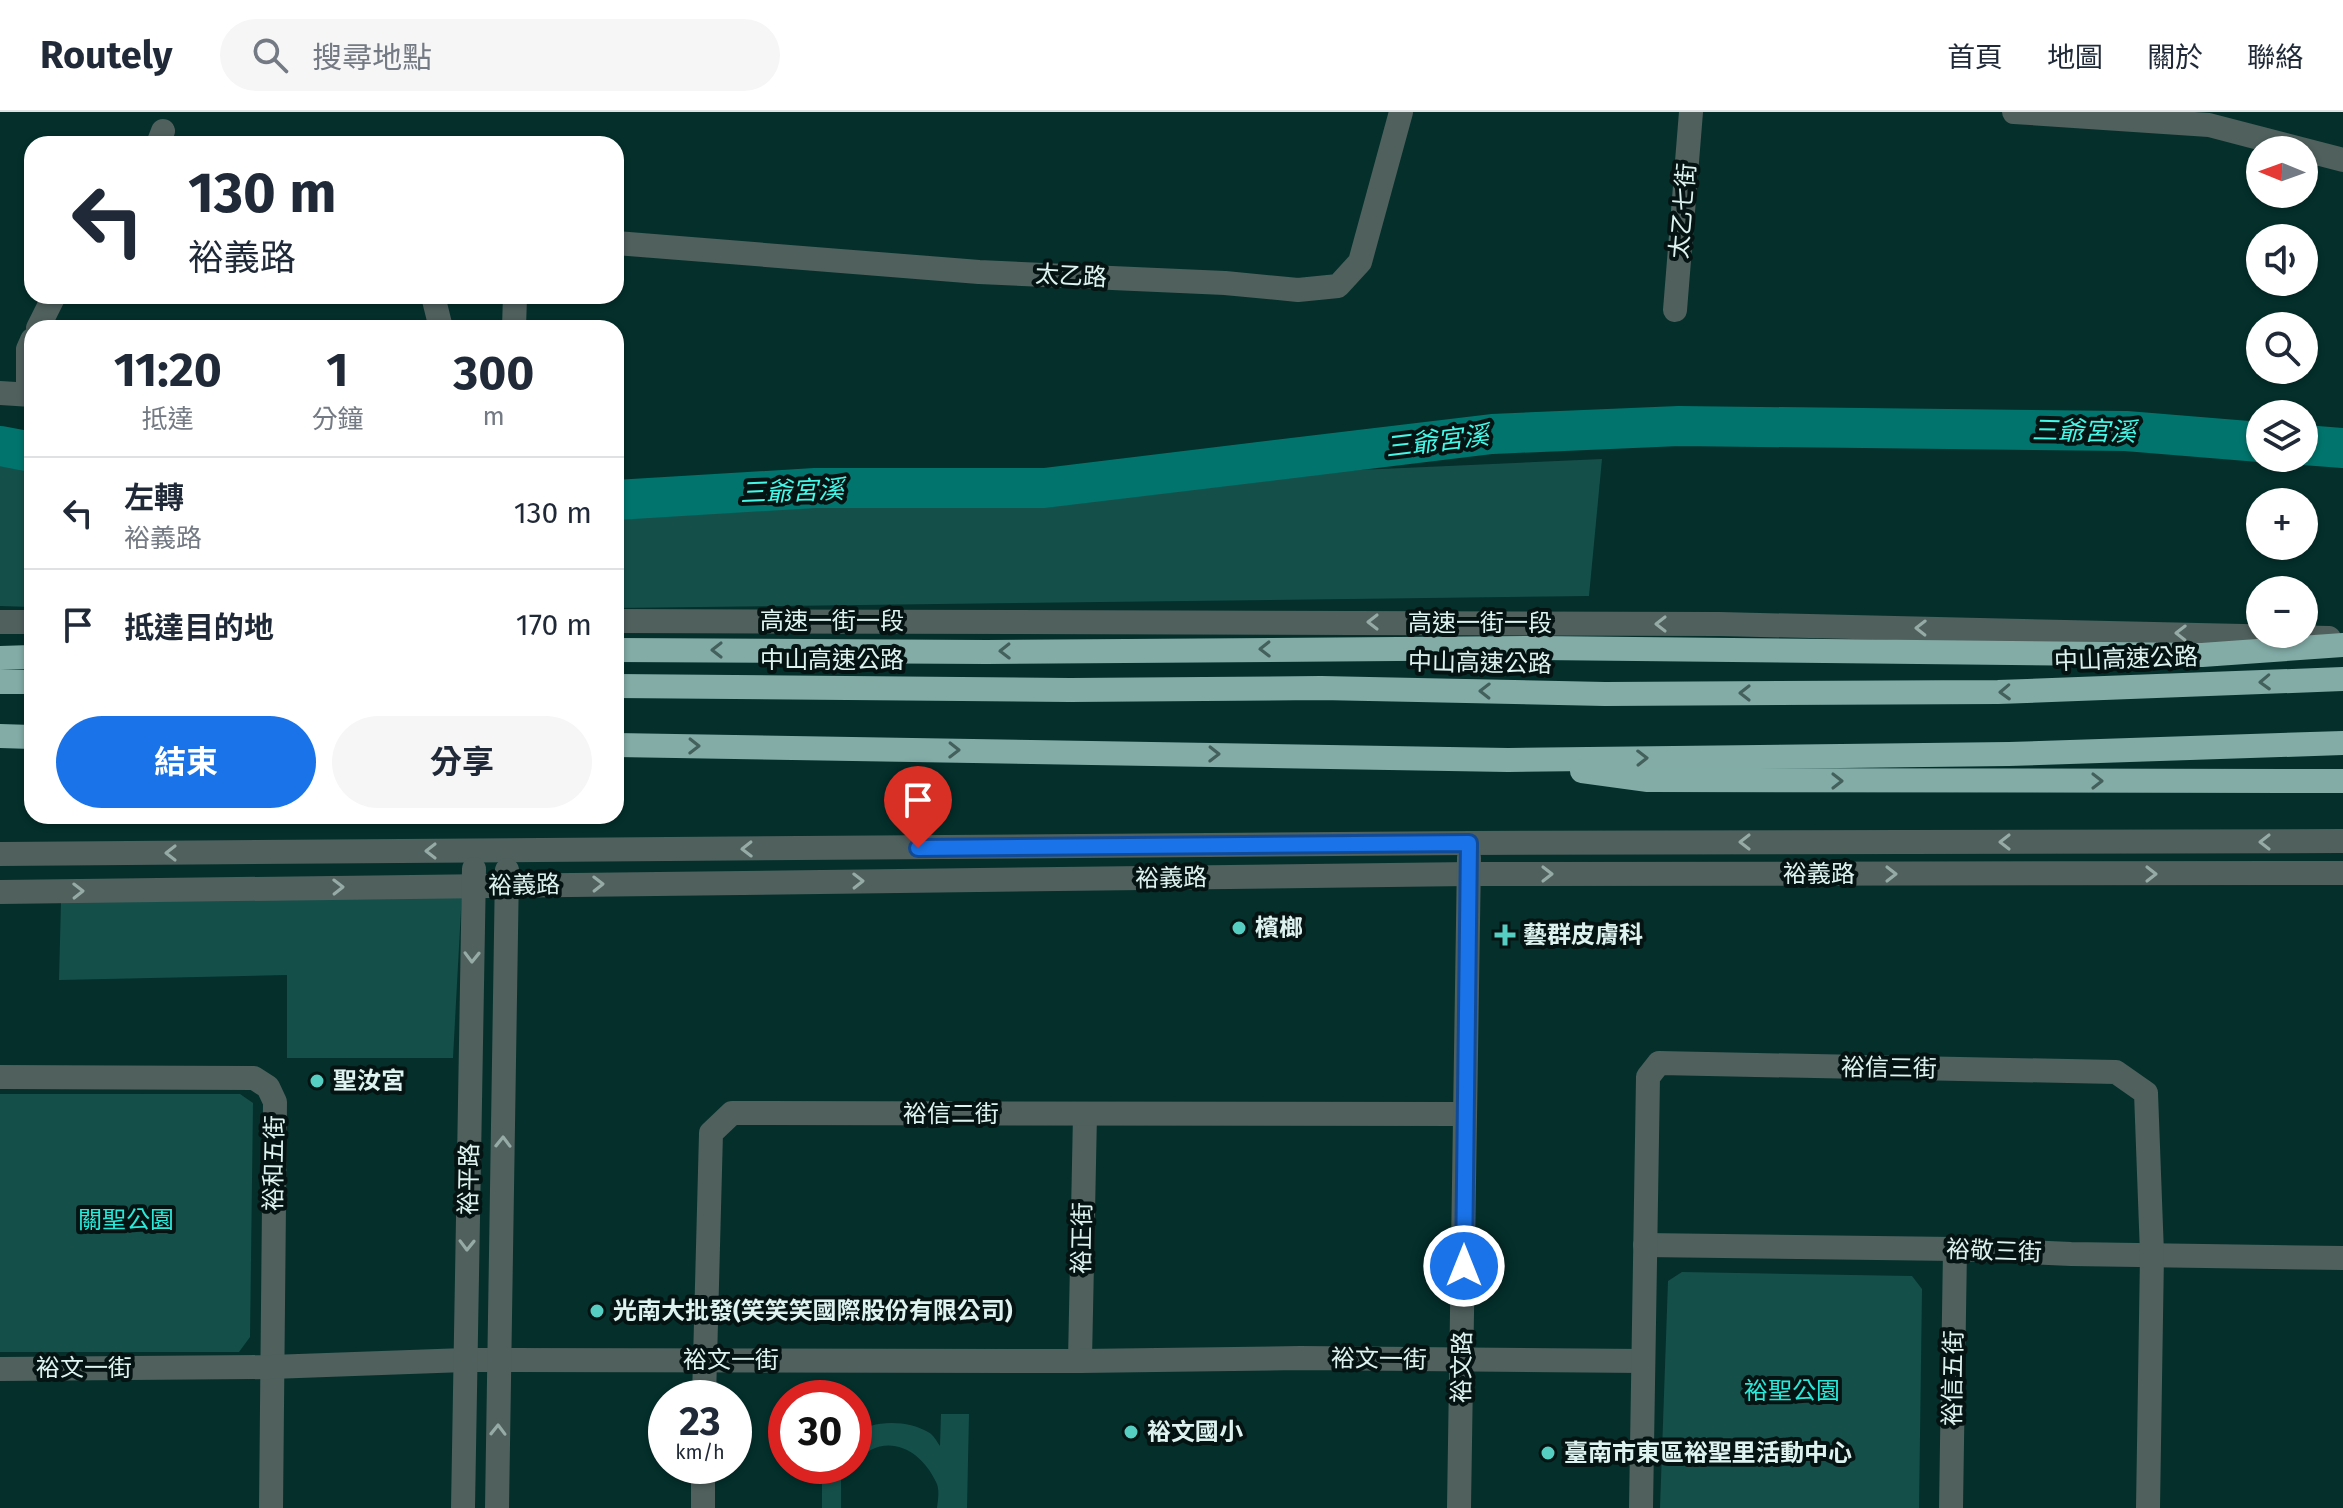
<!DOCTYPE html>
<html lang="zh-TW">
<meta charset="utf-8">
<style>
:root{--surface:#fff;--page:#f6f6f7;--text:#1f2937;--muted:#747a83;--line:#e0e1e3;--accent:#1a73e8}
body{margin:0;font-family:"Fira Sans","Noto Sans TC",sans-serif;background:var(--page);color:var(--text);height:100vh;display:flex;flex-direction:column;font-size:30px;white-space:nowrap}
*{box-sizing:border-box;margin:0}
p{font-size:26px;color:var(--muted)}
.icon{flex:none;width:44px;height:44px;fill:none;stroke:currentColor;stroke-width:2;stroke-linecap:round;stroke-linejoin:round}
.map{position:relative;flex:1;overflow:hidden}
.sheet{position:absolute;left:24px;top:208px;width:600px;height:504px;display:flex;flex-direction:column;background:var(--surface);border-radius:24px;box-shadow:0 2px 6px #0004}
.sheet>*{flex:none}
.top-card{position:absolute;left:24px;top:24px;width:600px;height:168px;border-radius:24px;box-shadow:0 2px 6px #0004;background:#fff;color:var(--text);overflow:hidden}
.needle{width:52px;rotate:271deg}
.buttons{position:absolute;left:2246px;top:24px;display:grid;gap:16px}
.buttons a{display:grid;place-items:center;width:72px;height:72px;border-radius:50%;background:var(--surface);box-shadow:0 2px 6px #0004;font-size:40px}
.speed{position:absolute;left:648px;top:1268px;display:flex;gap:16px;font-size:40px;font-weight:700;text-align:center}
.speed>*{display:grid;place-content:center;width:104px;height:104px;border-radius:50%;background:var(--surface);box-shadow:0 2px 6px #0004;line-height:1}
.speed small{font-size:20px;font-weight:400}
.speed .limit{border:12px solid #d22;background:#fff;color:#111}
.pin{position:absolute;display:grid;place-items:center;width:68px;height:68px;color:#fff;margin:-82px -34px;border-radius:50% 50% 50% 0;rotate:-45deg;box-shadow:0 0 8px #0007}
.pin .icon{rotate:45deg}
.me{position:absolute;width:88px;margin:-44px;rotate:0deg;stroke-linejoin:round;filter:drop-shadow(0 0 6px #0008)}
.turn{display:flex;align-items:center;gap:28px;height:168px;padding:0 32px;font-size:36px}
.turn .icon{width:104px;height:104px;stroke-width:2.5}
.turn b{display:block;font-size:56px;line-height:68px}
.eta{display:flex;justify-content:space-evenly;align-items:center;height:136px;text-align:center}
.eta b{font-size:48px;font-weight:700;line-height:56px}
.action{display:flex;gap:16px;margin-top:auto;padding:16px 32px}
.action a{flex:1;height:92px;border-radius:48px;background:var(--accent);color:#fff;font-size:32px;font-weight:700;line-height:92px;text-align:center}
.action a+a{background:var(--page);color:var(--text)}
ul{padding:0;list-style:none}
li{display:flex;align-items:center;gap:24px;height:112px;padding:0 32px;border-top:2px solid var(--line)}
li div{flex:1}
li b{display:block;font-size:30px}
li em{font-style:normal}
header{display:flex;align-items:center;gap:48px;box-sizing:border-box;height:112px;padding:0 40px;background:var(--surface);border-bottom:2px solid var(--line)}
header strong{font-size:38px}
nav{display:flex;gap:44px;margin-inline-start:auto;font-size:28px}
.search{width:560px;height:72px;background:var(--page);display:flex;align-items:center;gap:20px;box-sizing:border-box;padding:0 28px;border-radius:44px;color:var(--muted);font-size:30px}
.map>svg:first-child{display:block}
.green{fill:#154f4a}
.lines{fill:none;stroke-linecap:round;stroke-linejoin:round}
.river{stroke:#01756d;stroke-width:40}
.minor{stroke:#4f605d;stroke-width:24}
.highway{stroke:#83aca7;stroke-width:24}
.oneway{stroke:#96aaa6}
.oneway2{stroke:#44605c}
.route-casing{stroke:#114b97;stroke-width:20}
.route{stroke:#1a73e8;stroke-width:14}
.poi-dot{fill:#57cec2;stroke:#051412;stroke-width:3}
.labels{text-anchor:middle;stroke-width:8;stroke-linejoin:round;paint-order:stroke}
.street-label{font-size:24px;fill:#def3f0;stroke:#051412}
.poi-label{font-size:24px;font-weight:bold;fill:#def3f0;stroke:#051412;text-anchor:start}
.park-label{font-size:24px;fill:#2be8d9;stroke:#051412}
.water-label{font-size:26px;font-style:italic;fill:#45f7e7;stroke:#051412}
</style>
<header>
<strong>Routely</strong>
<div class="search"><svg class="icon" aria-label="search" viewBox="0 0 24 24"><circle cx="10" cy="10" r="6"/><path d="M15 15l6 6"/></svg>搜尋地點</div>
<nav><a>首頁</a><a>地圖</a><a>關於</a><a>聯絡</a></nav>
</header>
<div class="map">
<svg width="2343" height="1396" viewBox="0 0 2343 1396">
<rect width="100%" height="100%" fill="#042f2b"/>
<g class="green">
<polygon points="1602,347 1589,484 616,496 616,396 1178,366"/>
<polygon points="0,348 32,352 32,495 0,494"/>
<polygon points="462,779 453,946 287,946 287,863 59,868 61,790"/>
<polygon points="0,982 240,982 253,991 250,1225 239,1240 0,1240"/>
<polygon points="1682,1160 1912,1164 1922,1177 1919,1396 1660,1396 1668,1169"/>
<path d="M 941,1302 L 969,1302 L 967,1396 L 937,1396 C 938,1388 940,1377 936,1370 C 920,1335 882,1318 854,1352 L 854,1323 C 871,1307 908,1308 928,1320 C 933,1322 937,1330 940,1334 Z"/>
<polygon points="822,1354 853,1354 841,1368 841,1396 822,1396"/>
</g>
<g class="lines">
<g class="river">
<polyline points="2304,333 2343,336"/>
<polyline points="0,334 32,340"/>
<polyline points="616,388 815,376 1044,376 1492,322 1679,314 2126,319 2260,330"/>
</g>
<g class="minor">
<polyline points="2014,0 2209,13 2343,48"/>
<polyline points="158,32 163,19"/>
<polyline points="616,131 979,160 1225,171 1298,178 1338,174 1360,150 1401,0"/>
<polyline points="433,184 441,216"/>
<polyline points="1675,198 1691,0"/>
<polyline points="38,216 54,184"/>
<polyline points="514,216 515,184"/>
<polyline points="0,281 32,283"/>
<polyline points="28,282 28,237 32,228"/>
<polyline points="616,509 1720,512 2329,526"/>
<polyline points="0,510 32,510"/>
<polyline points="0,742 1469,731 2343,729"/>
<polyline points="0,780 1469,762 2343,761"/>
<polyline points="0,965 254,966 268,975 275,990 271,1396"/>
<polyline points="1645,1133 1955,1137 2071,1142 2343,1146"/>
<polyline points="1080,1249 1085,1002"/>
<polyline points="0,1257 271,1255 465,1248 1080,1249 1300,1246 1643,1249"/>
<polyline points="704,1286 711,1021 732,1001 1465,1002"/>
<polyline points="463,1396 474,757"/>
<polyline points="497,1396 507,758"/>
<polyline points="703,1396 703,1354"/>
<polyline points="1459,1396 1469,746"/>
<polyline points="1641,1396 1648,965 1659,951 2116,960 2146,981 2152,1142 2148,1396"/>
<polyline points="1951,1396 1955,1137"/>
</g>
<g class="highway">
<polyline points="616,538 987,540 1539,536 2202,543 2343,533"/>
<polyline points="0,546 32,545"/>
<polyline points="0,570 32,570"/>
<polyline points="616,574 1070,578 1321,576 1605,582 1998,580 2343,567"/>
<polyline points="0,624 32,625"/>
<polyline points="616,633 1508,648 2009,642 2343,631"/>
<polyline points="1582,659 1648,668 2343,669"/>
</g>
</g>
<defs><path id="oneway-chevron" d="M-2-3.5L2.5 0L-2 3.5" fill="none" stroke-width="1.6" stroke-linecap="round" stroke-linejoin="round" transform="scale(2)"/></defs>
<g class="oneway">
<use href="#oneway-chevron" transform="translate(1373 510) rotate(-180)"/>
<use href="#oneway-chevron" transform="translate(1661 512) rotate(-180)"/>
<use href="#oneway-chevron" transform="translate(1921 516) rotate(-179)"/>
<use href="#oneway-chevron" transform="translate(2181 521) rotate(-179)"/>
<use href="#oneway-chevron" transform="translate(1745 730) rotate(180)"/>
<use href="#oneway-chevron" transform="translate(2005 730) rotate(180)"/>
<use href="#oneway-chevron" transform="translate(2265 730) rotate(180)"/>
<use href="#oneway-chevron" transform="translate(747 737) rotate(179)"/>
<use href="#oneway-chevron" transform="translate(431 739) rotate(180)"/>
<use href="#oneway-chevron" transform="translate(171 741) rotate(180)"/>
<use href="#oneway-chevron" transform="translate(1547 762)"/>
<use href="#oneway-chevron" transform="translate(1891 762)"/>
<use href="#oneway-chevron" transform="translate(2151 762)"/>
<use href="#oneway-chevron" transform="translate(858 769) rotate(-1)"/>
<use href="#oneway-chevron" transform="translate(598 772) rotate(-1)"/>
<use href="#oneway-chevron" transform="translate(338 775) rotate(-1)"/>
<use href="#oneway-chevron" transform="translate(78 779) rotate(-1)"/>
<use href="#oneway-chevron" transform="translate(472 845) rotate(91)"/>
<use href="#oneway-chevron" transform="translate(503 1030) rotate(-89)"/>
<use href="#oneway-chevron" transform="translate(467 1133) rotate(91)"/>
<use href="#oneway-chevron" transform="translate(498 1318) rotate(-89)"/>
</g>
<g class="oneway2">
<use href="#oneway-chevron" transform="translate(1265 537) rotate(179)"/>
<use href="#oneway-chevron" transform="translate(717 538) rotate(-180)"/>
<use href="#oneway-chevron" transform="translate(1005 539) rotate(179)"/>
<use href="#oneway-chevron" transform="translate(2265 570) rotate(178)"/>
<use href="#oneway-chevron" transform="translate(1485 579) rotate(-179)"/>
<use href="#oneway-chevron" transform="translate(2005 580) rotate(178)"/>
<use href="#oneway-chevron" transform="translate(1745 581) rotate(180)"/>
<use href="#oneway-chevron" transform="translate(694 634) rotate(1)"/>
<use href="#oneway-chevron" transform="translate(954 638) rotate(1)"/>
<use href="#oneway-chevron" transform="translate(1214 642) rotate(1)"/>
<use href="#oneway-chevron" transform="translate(1642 646) rotate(-1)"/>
<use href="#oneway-chevron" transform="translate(1837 669)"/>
<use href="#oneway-chevron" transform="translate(2097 669)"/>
</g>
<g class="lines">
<g class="route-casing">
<polyline id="route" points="918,736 1469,731 1464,1154"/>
</g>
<use href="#route" class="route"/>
</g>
<g class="poi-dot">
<circle cx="1239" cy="816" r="8"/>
<path d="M1501 811h8v8h8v8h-8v8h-8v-8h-8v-8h8z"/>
<circle cx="317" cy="969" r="8"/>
<circle cx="597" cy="1199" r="8"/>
<circle cx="1131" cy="1320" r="8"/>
<circle cx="1548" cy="1341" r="8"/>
</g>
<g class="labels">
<g class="street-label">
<text transform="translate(1683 99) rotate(-85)" y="8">太乙七街</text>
<text transform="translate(1071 164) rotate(3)" y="8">太乙路</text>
<text x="832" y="517">高速一街一段</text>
<text x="1480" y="519">高速一街一段</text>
<text transform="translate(2126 547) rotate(-2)" y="8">中山高速公路</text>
<text x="832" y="556">中山高速公路</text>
<text transform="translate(1480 551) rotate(1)" y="8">中山高速公路</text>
<text x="1819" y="770">裕義路</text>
<text transform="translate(1171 766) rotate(-1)" y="8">裕義路</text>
<text transform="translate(524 773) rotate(-1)" y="8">裕義路</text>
<text transform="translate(1889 956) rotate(1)" y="8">裕信三街</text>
<text x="951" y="1010">裕信二街</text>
<text transform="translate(274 1051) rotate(-89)" y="8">裕和五街</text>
<text transform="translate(469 1067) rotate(-89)" y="8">裕平路</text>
<text transform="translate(1082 1126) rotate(-89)" y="8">裕正街</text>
<text transform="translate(1994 1139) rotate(2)" y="8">裕敬三街</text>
<text transform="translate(1379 1247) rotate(1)" y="8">裕文一街</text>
<text x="731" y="1256">裕文一街</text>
<text transform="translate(1462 1255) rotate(-89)" y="8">裕文路</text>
<text x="84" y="1264">裕文一街</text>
<text transform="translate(1953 1266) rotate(-89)" y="8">裕信五街</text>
</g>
<g class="poi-label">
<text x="1255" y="824">檳榔</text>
<text x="1523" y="831">藝群皮膚科</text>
<text x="333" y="977">聖汝宮</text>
<text x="613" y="1207">光南大批發(笑笑笑國際股份有限公司)</text>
<text x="1147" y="1328">裕文國小</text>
<text x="1564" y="1349">臺南市東區裕聖里活動中心</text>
</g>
<g class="park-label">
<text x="126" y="1116">關聖公園</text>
<text x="1792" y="1287">裕聖公園</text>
</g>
<g class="water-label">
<text transform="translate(2084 319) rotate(1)" y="9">三爺宮溪</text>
<text transform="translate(1437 329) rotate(-7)" y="9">三爺宮溪</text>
<text transform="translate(792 379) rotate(-2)" y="9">三爺宮溪</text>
</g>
</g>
</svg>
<div class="buttons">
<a><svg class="needle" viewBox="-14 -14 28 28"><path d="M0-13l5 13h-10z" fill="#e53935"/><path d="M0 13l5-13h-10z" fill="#747a83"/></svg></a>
<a><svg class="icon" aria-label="sound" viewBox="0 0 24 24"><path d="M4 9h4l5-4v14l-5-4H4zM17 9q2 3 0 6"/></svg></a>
<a><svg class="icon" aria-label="search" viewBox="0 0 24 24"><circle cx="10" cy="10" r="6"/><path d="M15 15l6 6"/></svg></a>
<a><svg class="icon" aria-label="layers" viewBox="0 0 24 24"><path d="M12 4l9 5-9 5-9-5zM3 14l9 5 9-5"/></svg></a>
<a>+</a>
<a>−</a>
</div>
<div class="speed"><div>23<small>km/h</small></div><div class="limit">30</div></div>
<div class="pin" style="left:918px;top:736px;background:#d93025"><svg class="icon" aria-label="arrive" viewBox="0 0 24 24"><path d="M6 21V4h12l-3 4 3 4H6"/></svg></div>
<svg class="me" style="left:1464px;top:1154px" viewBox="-20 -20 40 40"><circle r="17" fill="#1a73e8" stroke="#fff" stroke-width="3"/><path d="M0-11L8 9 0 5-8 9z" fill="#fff"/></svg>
<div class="top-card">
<div class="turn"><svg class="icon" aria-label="left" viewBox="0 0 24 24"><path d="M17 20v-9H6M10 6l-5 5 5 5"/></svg><div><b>130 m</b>裕義路</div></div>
</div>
<section class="sheet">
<div class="eta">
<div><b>11:20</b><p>抵達</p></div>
<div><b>1</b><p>分鐘</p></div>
<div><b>300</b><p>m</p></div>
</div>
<ul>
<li><svg class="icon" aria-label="left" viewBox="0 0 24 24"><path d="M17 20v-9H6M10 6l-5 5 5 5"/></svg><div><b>左轉</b><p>裕義路</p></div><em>130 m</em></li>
<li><svg class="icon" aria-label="arrive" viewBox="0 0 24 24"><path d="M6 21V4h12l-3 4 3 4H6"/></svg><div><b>抵達目的地</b></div><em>170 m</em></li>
</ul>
<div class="action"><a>結束</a><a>分享</a></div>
</section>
</div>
